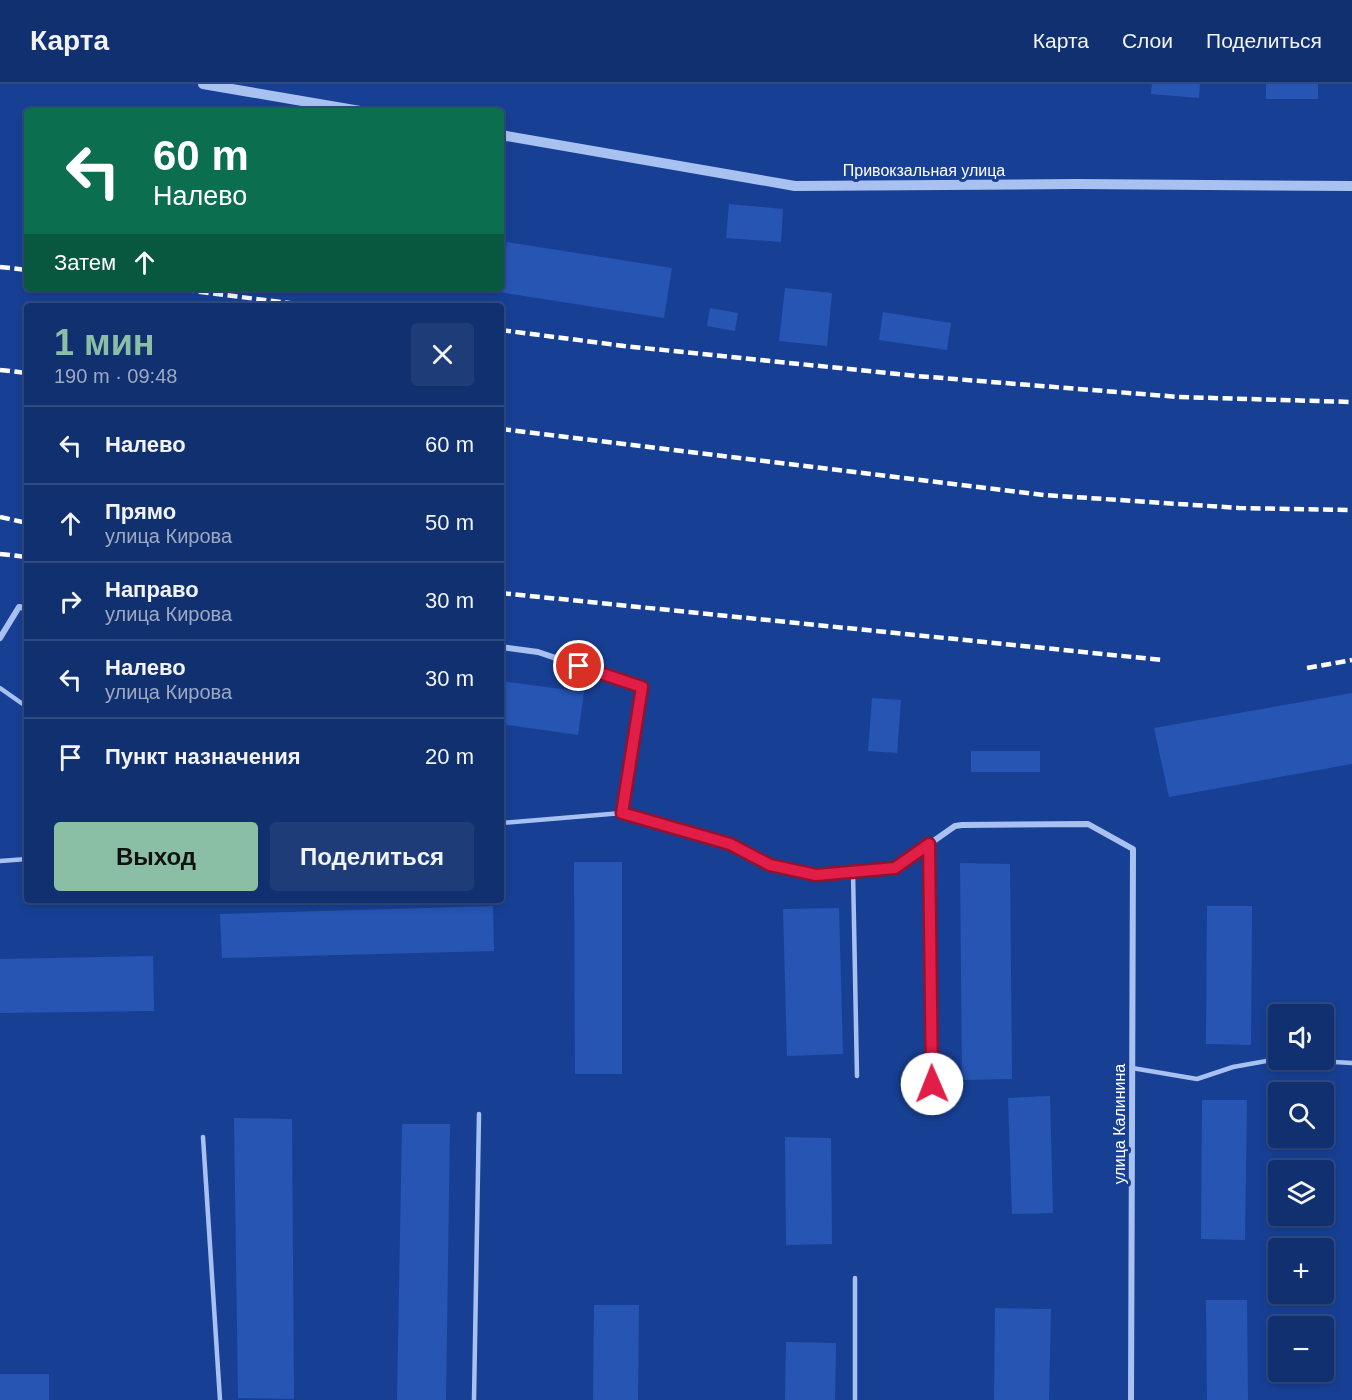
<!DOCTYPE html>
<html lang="ru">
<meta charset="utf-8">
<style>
:root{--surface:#11306f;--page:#1e3c77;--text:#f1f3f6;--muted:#9ca9c3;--line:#304b82;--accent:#8abfa5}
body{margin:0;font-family:Helvetica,sans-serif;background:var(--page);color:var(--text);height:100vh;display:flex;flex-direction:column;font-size:22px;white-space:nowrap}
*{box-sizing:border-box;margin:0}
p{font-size:20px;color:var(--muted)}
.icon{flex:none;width:33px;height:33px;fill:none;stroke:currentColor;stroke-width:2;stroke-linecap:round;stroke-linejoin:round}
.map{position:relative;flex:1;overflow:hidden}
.details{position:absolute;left:24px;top:219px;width:480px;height:600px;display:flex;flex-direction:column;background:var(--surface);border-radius:6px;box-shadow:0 3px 9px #0003,0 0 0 2px var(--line)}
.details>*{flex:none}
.guide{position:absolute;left:24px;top:24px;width:480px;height:183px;border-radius:6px;box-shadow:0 3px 9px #0003,0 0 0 2px var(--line);background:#0b6e4f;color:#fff;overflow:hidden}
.buttons{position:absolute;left:1268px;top:920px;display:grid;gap:12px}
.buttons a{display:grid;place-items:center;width:66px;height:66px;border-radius:6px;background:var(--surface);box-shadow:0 3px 9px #0003,0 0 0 2px var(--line);font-size:30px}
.pin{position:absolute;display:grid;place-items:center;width:51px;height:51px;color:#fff;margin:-26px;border:3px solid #fff;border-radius:50%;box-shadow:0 2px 6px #0007}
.me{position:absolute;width:66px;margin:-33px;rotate:359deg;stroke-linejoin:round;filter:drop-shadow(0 0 4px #0008)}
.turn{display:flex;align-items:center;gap:21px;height:126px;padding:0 30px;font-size:27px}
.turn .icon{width:78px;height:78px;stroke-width:2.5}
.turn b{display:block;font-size:42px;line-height:51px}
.then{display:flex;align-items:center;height:57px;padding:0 30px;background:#0003;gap:12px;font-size:22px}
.round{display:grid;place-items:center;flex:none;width:63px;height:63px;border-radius:6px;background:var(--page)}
.head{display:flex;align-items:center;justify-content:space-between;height:102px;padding:0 30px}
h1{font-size:36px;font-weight:600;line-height:45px;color:var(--accent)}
.cta{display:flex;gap:12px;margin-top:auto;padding:12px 30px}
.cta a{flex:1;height:69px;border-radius:6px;background:var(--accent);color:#111;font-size:24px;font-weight:600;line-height:69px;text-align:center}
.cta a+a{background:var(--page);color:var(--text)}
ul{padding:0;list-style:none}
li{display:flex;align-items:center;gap:18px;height:78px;padding:0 30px;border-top:2px solid var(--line)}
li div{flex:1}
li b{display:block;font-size:22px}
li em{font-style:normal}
header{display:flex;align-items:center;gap:36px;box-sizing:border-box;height:84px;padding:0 30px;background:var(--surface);border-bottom:2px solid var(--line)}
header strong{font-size:28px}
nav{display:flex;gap:33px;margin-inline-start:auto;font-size:21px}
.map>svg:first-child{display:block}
.building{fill:#2655b3}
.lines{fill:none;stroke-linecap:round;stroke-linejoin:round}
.service{stroke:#a8c1f1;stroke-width:4.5}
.minor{stroke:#a8c1f1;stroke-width:6}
.tertiary{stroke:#a8c1f1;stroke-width:10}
.rail{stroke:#fff;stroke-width:4.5;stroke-dasharray:10 4.5;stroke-linecap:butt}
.route-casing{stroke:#92132f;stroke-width:15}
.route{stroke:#e11d48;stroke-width:10}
.labels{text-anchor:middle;stroke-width:6;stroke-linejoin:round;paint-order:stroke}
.street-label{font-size:16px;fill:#fff;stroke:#174094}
</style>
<header>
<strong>Карта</strong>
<nav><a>Карта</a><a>Слои</a><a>Поделиться</a></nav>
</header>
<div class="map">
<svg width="1352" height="1316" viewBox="0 0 1352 1316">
<rect width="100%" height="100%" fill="#174094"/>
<g class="building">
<polygon points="1152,0 1200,0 1199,14 1151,10"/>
<rect x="1266" y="0" width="52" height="15"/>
<polygon points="729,120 783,125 781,158 726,154"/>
<polygon points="507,158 672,184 664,234 499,208"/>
<polygon points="785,204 832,209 827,262 779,257"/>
<polygon points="710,224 738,229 735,247 707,242"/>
<polygon points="883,228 951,239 947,266 879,256"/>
<polygon points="501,597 584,608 578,651 501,640"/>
<polygon points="1352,609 1352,680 1169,713 1154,644"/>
<polygon points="872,614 901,616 897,669 868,667"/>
<rect x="971" y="667" width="69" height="21"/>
<polygon points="574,778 622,778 622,990 575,990"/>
<polygon points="960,779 1010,780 1012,995 962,996"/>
<polygon points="493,822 494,867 222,874 220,830"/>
<polygon points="1207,822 1252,822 1251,961 1206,960"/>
<polygon points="839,824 843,970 787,972 783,825"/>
<polygon points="153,872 154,927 0,929 0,875"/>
<polygon points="1050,1012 1053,1129 1012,1130 1008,1014"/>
<polygon points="1202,1016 1247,1016 1245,1156 1201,1155"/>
<polygon points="234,1034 292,1035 294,1315 238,1314"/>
<polygon points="402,1040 450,1040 446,1316 397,1316"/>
<polygon points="785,1053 831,1054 832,1160 786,1161"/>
<polygon points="1206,1216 1247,1216 1248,1316 1207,1316"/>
<polygon points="594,1221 639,1221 638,1316 593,1316"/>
<polygon points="995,1224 1051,1225 1049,1316 994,1316"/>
<polygon points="786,1258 836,1259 835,1316 785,1316"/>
<rect x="0" y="1290" width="49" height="26"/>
</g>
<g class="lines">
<g class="service">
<polyline points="0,604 27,623"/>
<polyline points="501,739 622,729"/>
<polyline points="929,760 932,1000"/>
<polyline points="0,777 27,775"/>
<polyline points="853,788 857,992"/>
<polyline points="1281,975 1352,979"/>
<polyline points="1132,984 1197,995 1233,983 1278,975"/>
<polyline points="203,1053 220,1316"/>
<polyline points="474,1316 479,1030"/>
<polyline points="855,1316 855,1194"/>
</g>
<g class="minor">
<polyline points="0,554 19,523 27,524"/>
<polyline points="501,563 538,568 642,603 622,729 730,760 770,781 816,791 895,784 955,742 962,741 1088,740 1133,765 1131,1316"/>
</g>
<g class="tertiary">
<polyline points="203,0 360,27"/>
<polyline points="501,51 795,102 1076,100 1352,102"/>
</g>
<g class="rail">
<polyline points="0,183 27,186"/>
<polyline points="170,204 312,222"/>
<polyline points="501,246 624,262 917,292 1179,313 1352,318"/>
<polyline points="0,286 27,289"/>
<polyline points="501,345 1044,411 1239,424 1352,426"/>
<polyline points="0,433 27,439"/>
<polyline points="0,470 27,473"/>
<polyline points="501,509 1162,576"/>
<polyline points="1307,584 1352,576"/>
</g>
</g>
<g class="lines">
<g class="route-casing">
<polyline id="route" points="579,582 642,603 622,729 730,760 770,781 816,791 895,784 929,760 932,1000"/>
</g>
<use href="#route" class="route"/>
</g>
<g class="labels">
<g class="street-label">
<text x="924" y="92">Привокзальная улица</text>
<text transform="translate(1119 1040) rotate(-90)" y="6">улица Калинина</text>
</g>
</g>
</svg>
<div class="buttons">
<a><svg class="icon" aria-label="sound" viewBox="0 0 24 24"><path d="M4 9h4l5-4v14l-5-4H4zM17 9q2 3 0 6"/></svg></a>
<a><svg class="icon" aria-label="search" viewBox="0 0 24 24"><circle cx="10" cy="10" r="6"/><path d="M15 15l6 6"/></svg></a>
<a><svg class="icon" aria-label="layers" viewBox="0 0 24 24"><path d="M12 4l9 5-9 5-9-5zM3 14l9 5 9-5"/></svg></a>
<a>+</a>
<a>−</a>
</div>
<div class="pin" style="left:579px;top:582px;background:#d93025"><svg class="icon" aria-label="arrive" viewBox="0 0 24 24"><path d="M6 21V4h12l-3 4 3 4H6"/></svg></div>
<svg class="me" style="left:932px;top:1000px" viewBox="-20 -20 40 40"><circle r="19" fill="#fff"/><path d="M0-13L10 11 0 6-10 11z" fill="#e11d48"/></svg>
<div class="guide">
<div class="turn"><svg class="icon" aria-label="left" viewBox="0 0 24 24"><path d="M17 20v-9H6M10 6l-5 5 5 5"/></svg><div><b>60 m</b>Налево</div></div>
<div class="then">Затем<svg class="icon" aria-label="ahead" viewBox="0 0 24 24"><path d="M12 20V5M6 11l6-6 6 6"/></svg></div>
</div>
<section class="details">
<div class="head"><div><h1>1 мин</h1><p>190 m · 09:48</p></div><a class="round"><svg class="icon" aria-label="close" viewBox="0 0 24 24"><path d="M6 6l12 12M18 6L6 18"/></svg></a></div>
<ul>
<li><svg class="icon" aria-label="left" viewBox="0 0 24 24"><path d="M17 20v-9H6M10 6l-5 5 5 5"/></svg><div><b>Налево</b></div><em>60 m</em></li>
<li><svg class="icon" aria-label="ahead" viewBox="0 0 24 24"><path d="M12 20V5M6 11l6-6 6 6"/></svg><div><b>Прямо</b><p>улица Кирова</p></div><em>50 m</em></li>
<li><svg class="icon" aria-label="right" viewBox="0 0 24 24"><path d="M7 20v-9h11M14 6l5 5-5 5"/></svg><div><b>Направо</b><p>улица Кирова</p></div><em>30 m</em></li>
<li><svg class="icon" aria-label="left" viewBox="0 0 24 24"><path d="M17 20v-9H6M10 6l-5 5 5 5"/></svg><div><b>Налево</b><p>улица Кирова</p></div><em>30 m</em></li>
<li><svg class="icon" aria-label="arrive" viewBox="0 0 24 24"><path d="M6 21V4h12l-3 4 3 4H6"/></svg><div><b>Пункт назначения</b></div><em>20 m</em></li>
</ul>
<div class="cta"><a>Выход</a><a>Поделиться</a></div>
</section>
</div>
